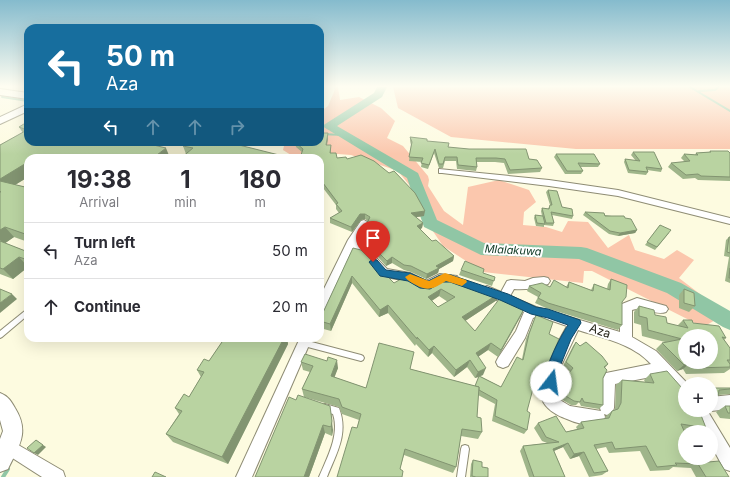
<!DOCTYPE html>
<meta charset="utf-8">
<style>
:root{--surface:#fff;--page:#f7f7f7;--text:#2b2b33;--muted:#7c7c81;--line:#e1e1e2}
body{margin:0;font-family:Inter,sans-serif;background:var(--page);color:var(--text);height:100vh;display:flex;flex-direction:column;font-size:15px;white-space:nowrap}
*{box-sizing:border-box;margin:0}
p{font-size:13px;color:var(--muted)}
.icon{flex:none;width:22px;height:22px;fill:none;stroke:currentColor;stroke-width:2;stroke-linecap:round;stroke-linejoin:round}
.map{position:relative;flex:1;overflow:hidden}
.details{position:absolute;left:24px;top:154px;width:300px;height:188px;display:flex;flex-direction:column;background:var(--surface);border-radius:12px;box-shadow:0 4px 16px #0002}
.details>*{flex:none}
.guide{position:absolute;left:24px;top:24px;width:300px;height:122px;border-radius:12px;box-shadow:0 4px 16px #0002;background:#176e9e;color:#fff;overflow:hidden}
.buttons{position:absolute;left:678px;top:329px;display:grid;gap:8px}
.buttons a{display:grid;place-items:center;width:40px;height:40px;border-radius:50%;background:var(--surface);box-shadow:0 4px 16px #0002;font-size:20px}
.pin{position:absolute;display:grid;place-items:center;width:34px;height:34px;color:#fff;margin:-41px -17px;border-radius:50% 50% 50% 0;rotate:-45deg;box-shadow:0 0 4px #0007}
.pin .icon{rotate:45deg}
.me{position:absolute;width:44px;margin:-22px;rotate:15deg;stroke-linejoin:round;filter:drop-shadow(0 0 3px #0008)}
.turn{display:flex;align-items:center;gap:14px;height:84px;padding:0 16px;font-size:18px}
.turn .icon{width:52px;height:52px;stroke-width:2.5}
.turn b{display:block;font-size:28px;line-height:34px}
.lanes{display:flex;align-items:center;height:38px;padding:0 16px;background:#0003;justify-content:center;gap:20px;direction:ltr}
.lanes .off{opacity:.35}
.eta{display:flex;justify-content:space-evenly;align-items:center;height:68px;text-align:center}
.eta b{font-size:24px;font-weight:700;line-height:28px}
ul{padding:0;list-style:none}
li{display:flex;align-items:center;gap:12px;height:56px;padding:0 16px;border-top:1px solid var(--line)}
li div{flex:1}
li b{display:block;font-size:15px}
li em{font-style:normal}
.map>svg:first-child{display:block}
.built{fill:#f0edcc}
.green{fill:#fbc7ad}
.lines{fill:none;stroke-linecap:round;stroke-linejoin:round}
.stream-far1{stroke:#90c6a5;stroke-width:2}
.stream{stroke:#90c6a5;stroke-width:4}
.river{fill:#90c6a5;fill-rule:evenodd}
.service-casing{stroke:#8e8c74;stroke-width:2}
.minor-casing{stroke:#8e8c74;stroke-width:2}
.secondary-casing{stroke:#8e8c74;stroke-width:2}
.service{fill:#fff;fill-rule:evenodd}
.minor{fill:#fff;fill-rule:evenodd}
.secondary{fill:#fff;fill-rule:evenodd}
.wall{fill:#9fb58a;fill-rule:evenodd}
.shaded-wall{fill:#829471}
.building{fill:#b9d3a1;stroke:#829471;fill-rule:evenodd}
.route{fill:#176e9e;stroke:#0f4867}
.slow{fill:#f59e0b}
.labels{text-anchor:middle;stroke-width:4;stroke-linejoin:round;paint-order:stroke}
.water-label{font-size:11px;font-style:italic;fill:#0d3823;stroke:#fff}
.near-street-label{font-size:12px;fill:#26251c;stroke:#fff}
</style>
<div class="map">
<svg width="730" height="477" viewBox="0 0 730 477">
<rect width="100%" height="100%" fill="#fdfbe0"/>
<polygon class="built" points="111,142 193,142 195,158 86,158"/>
<g class="green">
<polygon points="336,87 338,87 340,100 359,97 381,108 395,121 387,138 403,146 428,176 429,180 428,186 444,211 463,225 468,187 499,180 529,190 536,202 524,212 523,225 546,227 562,232 568,221 588,222 608,248 629,235 635,250 664,259 677,250 694,260 679,278 726,314 703,327 592,271 584,271 583,283 483,272 443,246 426,221 424,210 418,196 398,171 351,155 338,154 303,157 291,155 283,150 285,142 320,142 320,112 328,106"/>
<polygon points="393,87 730,87 730,149 576,149 451,137 398,108"/>
</g>
<g class="lines">
<g class="stream-far1">
<polyline points="690,87 730,111"/>
<polyline points="0,89 8,90"/>
<polyline points="699,91 715,90 718,87"/>
<polyline points="2,97 28,101"/>
<polyline points="320,134 344,135"/>
</g>
<polyline class="stream" points="3,477 8,469"/>
<polygon class="river" points="377,87 387,87 382,97 337,126 418,173 437,220 484,243 581,247 587,248 681,283 730,311 730,330 723,327 667,293 579,259 481,255 424,227 407,178 322,126 374,93"/>
<g class="service-casing">
<g id="service">
<polygon points="26,310 28,310 28,315 2,337 0,338 0,331"/>
<polygon points="304,340 361,355 363,356 364,358 363,360 361,361 304,346 302,345 301,343 302,341"/>
<path d="M 325,404 L 339,408 C 349,434 336,454 327,477 L 319,477 C 327,458 340,435 333,414 L 322,411 L 321,408 L 322,405 Z"/>
<polygon points="465,445 468,446 469,449 465,477 457,477 461,449 462,446"/>
</g>
</g>
<g class="minor-casing">
<g id="minor">
<polygon points="439,169 549,180 618,190 730,218 730,224 618,196 549,186 442,173 439,173"/>
<polygon points="364,220 369,223 358,239 387,269 410,273 426,281 440,274 457,276 459,279 457,282 442,282 434,288 424,289 408,281 380,276 354,248 324,312 320,314 320,297 348,240 361,221"/>
<path d="M 544,277 L 548,278 L 550,281 L 548,284 C 536,288 526,290 514,289 L 510,296 L 536,307 L 620,332 L 620,307 L 622,304 L 637,298 L 666,306 L 668,309 L 666,312 C 655,316 643,306 632,310 L 632,337 L 656,351 L 688,384 L 685,384 L 685,398 L 680,396 L 661,375 L 615,384 L 614,408 L 612,413 L 607,415 L 604,414 L 605,417 L 603,422 C 592,427 578,424 567,419 C 556,415 543,408 541,395 C 538,376 558,342 567,326 L 538,316 L 533,318 L 525,338 L 508,366 L 503,368 L 498,366 L 496,362 L 498,358 L 516,331 L 524,312 L 483,294 L 481,291 L 483,288 L 487,286 L 501,292 L 507,281 L 511,280 L 525,281 L 533,278 ZM 578,330 C 603,338 633,344 651,364 L 606,373 L 601,382 L 600,408 L 601,411 L 570,406 L 560,400 L 555,394 L 560,368 Z"/>
<polygon points="300,338 312,338 252,477 236,477"/>
<polygon points="730,395 730,409 711,411 709,410 711,410 711,397"/>
<polygon points="692,410 707,410 730,448 730,471 724,469 711,445 711,432 704,432"/>
<polygon points="8,439 63,471 65,477 42,477 3,452 0,447 3,442"/>
</g>
</g>
<g class="secondary-casing">
<g id="secondary">
<polygon points="0,89 28,93 28,99 0,95"/>
<polygon points="28,104 28,111 0,124 0,117"/>
<path d="M 0,393 C 8,396 11,401 15,408 C 30,432 19,446 8,469 L 0,472 L 0,439 L 3,431 L 0,420 Z"/>
</g>
</g>
<use href="#service" class="service"/>
<use href="#minor" class="minor"/>
<use href="#secondary" class="secondary"/>
</g>
<g class="wall">
<polygon points="19,127 170,158 28,158 28,177 15,185 25,187 28,185 28,242 14,237 5,243 28,252 28,267 13,279 0,274 0,145 23,133"/>
<polygon points="410,137 448,147 529,159 542,168 540,172 508,174 504,163 495,162 476,162 477,167 476,171 457,169 456,161 445,161 443,168 439,168 434,153 428,169 421,167 422,162 409,161 411,145 410,141"/>
<polygon points="328,138 327,145 331,145 331,153 337,158 347,159 424,216 416,217 423,223 422,228 420,229 432,241 454,256 453,261 439,269 438,273 426,279 411,272 404,270 392,263 386,266 378,257 378,252 381,250 368,240 368,235 370,234 366,231 366,225 368,221 365,219 361,220 352,232 330,223 330,218 339,213 336,209 336,205 320,184 320,158 302,152 296,147 295,142"/>
<polygon points="183,146 279,155 279,158 181,158 186,154"/>
<polygon points="710,151 730,153 730,181 698,180 695,178 683,179 668,167 671,163 685,162 681,158 684,154 695,155 696,153 709,152"/>
<polygon points="633,152 662,169 661,172 647,170 648,172 646,175 628,173 624,162 625,159 636,161 631,155"/>
<polygon points="556,154 600,164 598,167 580,167 583,171 581,174 565,174 554,157"/>
<polygon points="548,190 562,207 573,216 572,219 552,215 554,223 553,226 544,225 544,227 536,226 534,218 535,215 542,216 541,211 542,208 548,209 550,205 546,192"/>
<polygon points="585,212 625,218 637,230 635,233 618,236 609,234 583,215"/>
<polygon points="660,225 669,233 655,250 645,245"/>
<polygon points="729,237 730,237 730,283 725,281 729,257 724,256 726,240"/>
<path d="M 353,248 L 394,283 L 425,283 L 497,300 L 465,321 L 475,331 L 521,303 L 519,306 L 524,309 L 498,357 L 488,350 L 478,357 L 483,375 L 480,376 L 501,387 L 522,359 L 526,339 L 536,315 L 549,334 L 543,390 L 540,395 L 532,391 L 527,411 L 527,430 L 524,434 L 492,421 L 495,404 L 478,395 L 477,417 L 482,432 L 478,439 L 461,436 L 456,467 L 453,473 L 404,455 L 400,469 L 402,477 L 357,428 L 359,420 L 342,414 L 339,407 L 304,397 L 333,430 L 332,436 L 325,433 L 309,477 L 255,477 L 296,400 L 304,397 L 302,389 L 310,372 L 303,370 L 301,362 L 338,368 L 334,377 L 366,388 L 412,360 L 410,369 L 475,386 L 479,377 L 475,378 L 467,367 L 454,377 L 432,353 L 428,357 L 416,344 L 415,346 L 388,313 L 379,317 L 352,283 L 331,331 L 320,328 L 320,319 ZM 439,296 L 448,302 L 438,307 L 432,301 Z"/>
<polygon points="461,270 495,277 492,286 459,275"/>
<polygon points="611,279 622,302 622,325 618,330 546,308 535,303 538,297 527,291 529,286 550,287 566,287 569,282 591,290 594,284 607,289 608,284"/>
<polygon points="684,289 695,306 689,312 679,308 679,295"/>
<polygon points="639,306 655,315 667,323 677,326 683,320 693,323 726,338 724,340 730,348 730,369 724,373 686,374 683,369 677,371 656,349 662,343 665,342 642,336 641,325 634,323 634,312"/>
<polygon points="220,338 287,338 288,344 228,464 173,442 166,434 179,414 175,408 189,397 201,377 197,370 209,361 222,342"/>
<polygon points="576,342 580,346 608,364 605,368 603,378 603,405 599,409 581,406 579,402 576,405 571,405 561,399 557,394 558,387 570,372 563,366 573,346"/>
<polygon points="650,374 685,410 706,428 700,432 693,432 684,430 698,463 729,477 696,477 691,468 673,467 669,470 650,471 640,451 609,453 606,447 596,449 608,471 602,475 589,477 579,456 570,459 563,447 554,451 565,477 529,477 520,451 523,446 547,443 542,441 534,428 538,423 566,432 577,429 576,427 581,422 605,419 606,416 612,411 614,410 615,409 616,385 622,380 645,382 644,380"/>
<polygon points="713,388 730,388 730,394 718,395 711,400 711,390"/>
<polygon points="725,406 730,406 730,419 720,418 716,412"/>
<polygon points="473,460 482,467 488,477 470,477 471,464"/>
</g>
<g class="shaded-wall">
<polygon points="324,87 324,98 320,103 320,97"/>
<polygon points="328,133 328,138 326,150 326,145"/>
<polygon points="166,148 170,158 153,158"/>
<polygon points="28,162 28,177 5,191 0,184 0,179"/>
<polygon points="425,211 424,216 410,218 411,213"/>
<polygon points="360,214 365,214 365,219 361,220 352,232 351,227"/>
<polygon points="423,223 422,228 416,232 417,226"/>
<polygon points="5,227 14,237 4,244 0,240 0,230"/>
<polygon points="637,230 635,233 618,236 620,233"/>
<polygon points="454,256 453,261 439,269 438,273 426,279 427,274 436,266"/>
<polygon points="19,257 28,267 13,279 3,269"/>
<polygon points="392,257 392,263 386,266 387,261"/>
<polygon points="352,276 352,283 331,331 330,324"/>
<polygon points="441,289 439,296 426,304 428,297"/>
<polygon points="500,293 497,300 459,325 462,317"/>
<polygon points="12,294 17,299 0,313 0,303"/>
<polygon points="388,305 388,313 379,317 380,310"/>
<polygon points="524,309 521,316 498,357 501,350"/>
<polygon points="284,338 287,338 288,344 228,464 222,457"/>
<polygon points="491,343 488,350 473,360 476,353"/>
<polygon points="434,346 432,353 428,357 429,350"/>
<polygon points="337,360 338,368 332,384 331,376"/>
<polygon points="470,360 467,367 454,377 456,370"/>
<polygon points="690,363 683,369 677,371 684,365"/>
<polygon points="486,368 483,375 475,378 478,372"/>
<polygon points="330,406 333,430 332,436 331,427"/>
<polygon points="323,425 325,433 309,477 304,477"/>
<polygon points="36,440 46,447 38,455 34,453"/>
<polygon points="568,443 563,447 549,453 553,449"/>
<polygon points="584,452 579,456 570,459 574,454"/>
</g>
<g class="building">
<polygon points="320,87 324,87 323,93 320,97"/>
<polygon points="27,122 28,123 28,142 141,142 166,148 153,158 45,158 38,156 35,158 28,158 28,162 0,179 0,145 27,130 19,127"/>
<polygon points="320,133 328,133 326,145 331,145 330,153 336,153 337,158 346,157 347,159 361,155 374,161 389,173 394,171 415,193 425,211 411,213 423,223 417,226 432,241 436,240 454,256 436,266 439,268 427,274 411,266 404,265 392,257 387,261 378,252 385,248 368,235 374,232 366,225 370,217 365,214 360,214 351,227 330,218 342,211 336,204 338,203 320,179 320,158 300,158 303,149 295,142 320,142"/>
<polygon points="410,137 427,139 427,141 449,143 448,147 469,149 526,149 529,159 537,160 542,168 510,170 505,159 496,158 476,158 477,167 458,165 457,157 445,157 443,164 439,164 435,149 429,165 421,163 423,158 409,157 412,142"/>
<polygon points="189,142 227,142 279,155 276,158 181,158 193,148 183,146"/>
<polygon points="710,151 728,151 730,153 730,177 701,176 698,174 686,175 671,163 690,161 684,154 698,155 696,153 711,152"/>
<polygon points="633,152 654,152 662,169 646,167 648,172 629,170 625,159 640,161"/>
<polygon points="556,154 594,154 600,164 578,163 583,171 567,171"/>
<polygon points="0,181 25,187 28,185 28,235 5,227 0,230 0,192 1,192 0,191"/>
<polygon points="548,190 557,191 562,207 572,209 573,216 551,212 554,223 546,223 542,208 549,209 550,205 552,205"/>
<polygon points="585,212 604,213 605,216 624,216 625,218 631,219 637,230 620,233 610,231"/>
<polygon points="535,215 543,216 545,224 537,223"/>
<polygon points="660,225 671,230 657,247 647,242"/>
<polygon points="729,237 730,237 730,253 727,252"/>
<polygon points="0,241 28,252 28,260 19,257 3,269 0,268"/>
<path d="M 353,248 L 361,250 L 394,283 L 408,275 L 425,283 L 436,282 L 444,276 L 451,276 L 500,293 L 462,317 L 475,331 L 503,294 L 521,303 L 519,306 L 524,309 L 501,350 L 491,343 L 476,353 L 486,368 L 478,372 L 470,360 L 456,370 L 434,346 L 429,350 L 417,337 L 417,339 L 388,305 L 380,310 L 352,276 L 330,324 L 320,321 L 320,319 ZM 441,289 L 455,297 L 438,307 L 428,297 Z"/>
<polygon points="465,261 484,269 483,273 495,277 494,281 461,270"/>
<polygon points="730,268 730,278 729,278"/>
<polygon points="611,279 627,285 626,297 622,302 622,325 548,303 538,298 541,293 529,286 542,283 550,287 554,280 568,288 569,282 593,291 594,284 610,290"/>
<polygon points="0,289 12,294 0,303"/>
<polygon points="684,289 694,293 695,306 684,303"/>
<path d="M 639,306 L 654,310 L 655,315 L 666,317 L 667,323 L 688,328 L 683,320 L 692,320 L 693,323 L 719,326 L 726,338 L 722,337 L 730,348 L 730,360 L 727,360 L 730,364 L 730,367 L 693,368 L 690,363 L 684,365 L 662,343 L 682,339 L 648,330 L 647,318 L 639,316 ZM 685,336 L 711,336 L 711,362 L 685,362 Z"/>
<polygon points="536,315 553,322 549,334 559,339 544,373 543,390 534,385 527,411 530,413 527,430 495,416 497,400 479,390 479,387 475,386 479,376 501,387 517,357 523,360 529,334"/>
<polygon points="222,338 284,338 222,457 166,434 182,411 175,408 184,394 189,397 204,372 197,370 204,359 209,361 224,339"/>
<polygon points="576,342 580,346 586,342 602,356 608,364 604,367 607,370 603,378 603,405 584,402 582,398 580,402 574,401 564,395 560,390 561,383 573,368 566,362"/>
<polygon points="379,343 414,352 410,369 479,387 477,417 481,418 482,432 462,429 456,467 405,449 400,469 403,471 402,477 337,477 352,427 357,428 361,414 342,407 339,399 302,389 313,366 301,362 305,354 327,361 328,357 337,360 331,376 366,388"/>
<polygon points="667,371 682,388 685,393 685,410 699,410 706,428 681,424 685,433 685,458 696,458 698,464 675,463 677,465 657,467 646,446 615,449 612,442 594,445 608,471 594,473 584,452 574,454 568,443 553,449 565,477 534,477 523,446 559,442 546,437 538,423 556,416 566,432 584,428 581,422 609,418 612,411 618,409 621,403 622,380 654,383 650,374"/>
<polygon points="713,388 730,388 730,389 719,390 718,396"/>
<polygon points="298,395 330,406 332,421 331,427 323,425 304,477 255,477 289,397 296,400"/>
<polygon points="725,406 730,406 730,413 728,413"/>
<polygon points="36,440 43,445 34,453 27,448"/>
<polygon points="473,460 482,462 482,467 488,468 488,477 476,477 472,476"/>
<polygon points="719,461 729,477 706,477 698,464 698,463"/>
<polygon points="155,472 166,477 152,477"/>
</g>
<linearGradient id="sky" x2="0" y2="1"><stop stop-color="#85bbcd"/><stop offset="0.56" stop-color="#fefdf1"/><stop offset="1" stop-color="#fefdf1" stop-opacity="0"/></linearGradient>
<rect width="730" height="154" fill="url(#sky)"/>
<path class="route" d="M 373,259 L 377,260 L 386,270 L 410,273 L 428,281 L 440,275 L 451,275 L 508,294 L 536,307 L 548,309 L 580,320 L 581,323 L 571,339 L 559,369 L 555,386 L 551,388 L 546,386 C 541,373 560,337 568,325 L 548,318 L 531,314 L 500,300 L 450,282 L 442,282 L 430,289 L 420,288 L 408,281 L 380,276 L 369,262 Z"/>
<path class="slow" d="M 445,273 L 466,280 L 467,282 L 462,286 L 446,281 C 435,288 428,292 416,285 C 412,283 408,281 405,277 L 410,274 L 429,281 Z"/>
<g class="labels">
<g class="water-label">
<text transform="translate(513 250) rotate(3)" y="4">Mlalakuwa</text>
</g>
<g class="near-street-label">
<text transform="translate(600 331) rotate(19)" y="4">Aza</text>
</g>
</g>
</svg>
<div class="buttons">
<a><svg class="icon" aria-label="sound" viewBox="0 0 24 24"><path d="M4 9h4l5-4v14l-5-4H4zM17 9q2 3 0 6"/></svg></a>
<a>+</a>
<a>−</a>
</div>
<div class="pin" style="left:373px;top:262px;background:#d93025"><svg class="icon" aria-label="arrive" viewBox="0 0 24 24"><path d="M6 21V4h12l-3 4 3 4H6"/></svg></div>
<svg class="me" style="left:551px;top:382px" viewBox="-20 -20 40 40"><circle r="19" fill="#fff"/><path d="M0-13L10 11 0 6-10 11z" fill="#176e9e"/></svg>
<div class="guide">
<div class="turn"><svg class="icon" aria-label="left" viewBox="0 0 24 24"><path d="M17 20v-9H6M10 6l-5 5 5 5"/></svg><div><b>50 m</b>Aza</div></div>
<div class="lanes"><svg class="icon" aria-label="left" viewBox="0 0 24 24"><path d="M17 20v-9H6M10 6l-5 5 5 5"/></svg><svg class="icon off" aria-label="ahead" viewBox="0 0 24 24"><path d="M12 20V5M6 11l6-6 6 6"/></svg><svg class="icon off" aria-label="ahead" viewBox="0 0 24 24"><path d="M12 20V5M6 11l6-6 6 6"/></svg><svg class="icon off" aria-label="right" viewBox="0 0 24 24"><path d="M7 20v-9h11M14 6l5 5-5 5"/></svg></div>
</div>
<section class="details">
<div class="eta">
<div><b>19:38</b><p>Arrival</p></div>
<div><b>1</b><p>min</p></div>
<div><b>180</b><p>m</p></div>
</div>
<ul>
<li><svg class="icon" aria-label="left" viewBox="0 0 24 24"><path d="M17 20v-9H6M10 6l-5 5 5 5"/></svg><div><b>Turn left</b><p>Aza</p></div><em>50 m</em></li>
<li><svg class="icon" aria-label="ahead" viewBox="0 0 24 24"><path d="M12 20V5M6 11l6-6 6 6"/></svg><div><b>Continue</b></div><em>20 m</em></li>
</ul>
</section>
</div>
